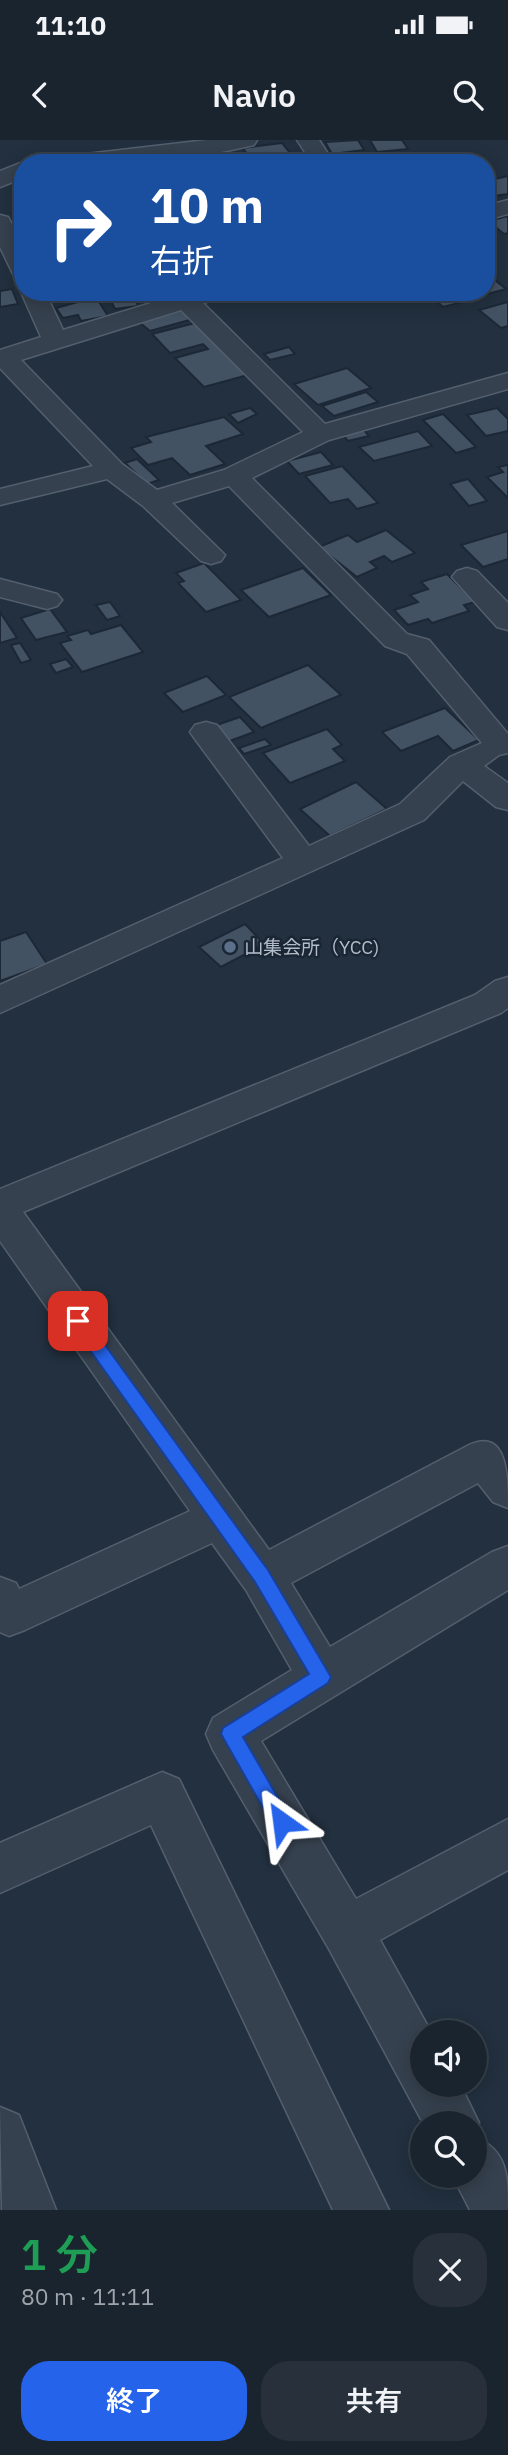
<!DOCTYPE html>
<html lang="ja">
<meta charset="utf-8">
<style>
:root{--surface:#1a242f;--page:#27303b;--text:#f1f3f6;--muted:#9fa4aa;--line:#38414b;--accent:#2563eb}
body{margin:0;font-family:"IBM Plex Sans","Noto Sans JP",sans-serif;background:var(--page);color:var(--text);height:100vh;display:flex;flex-direction:column;font-size:26px;white-space:nowrap}
*{box-sizing:border-box;margin:0}
p{font-size:23px;color:var(--muted)}
.icon{flex:none;width:38px;height:38px;fill:none;stroke:currentColor;stroke-width:2;stroke-linecap:round;stroke-linejoin:round}
.map{position:relative;height:2070px;overflow:hidden}
.sheet{display:flex;flex-direction:column;background:var(--surface);flex:1}
.sheet>*{flex:none}
.banner{position:absolute;left:14px;top:14px;width:481px;height:147px;border-radius:28px;box-shadow:0 4px 18px #0003,0 0 0 2px var(--line);background:#1a4fa0;color:#fff;overflow:hidden}
.fabs{position:absolute;left:410px;top:1880px;display:grid;gap:14px}
.fabs a{display:grid;place-items:center;width:77px;height:77px;border-radius:50%;background:var(--surface);box-shadow:0 4px 18px #0003,0 0 0 2px var(--line);font-size:35px}
.pin{position:absolute;display:grid;place-items:center;width:60px;height:60px;color:#fff;margin:-30px;border-radius:14px;box-shadow:0 4px 10px #0006}
.me{position:absolute;width:77px;margin:-38px;rotate:329deg;stroke-linejoin:round;filter:drop-shadow(0 0 5px #0008)}
.turn{display:flex;align-items:center;gap:24px;height:147px;padding:0 21px;font-size:32px}
.turn .icon{width:91px;height:91px;stroke-width:2.5}
.turn b{display:block;font-size:49px;line-height:60px}
.round{display:grid;place-items:center;flex:none;width:74px;height:74px;border-radius:28px;background:var(--page)}
.overview{display:flex;align-items:center;justify-content:space-between;height:119px;padding:0 21px}
h1{font-size:42px;font-weight:600;line-height:52px;color:#1e9e55}
.primary-button{display:flex;gap:14px;margin-top:auto;padding:14px 21px}
.primary-button a{flex:1;height:80px;border-radius:28px;background:var(--accent);color:#fff;font-size:28px;font-weight:600;line-height:80px;text-align:center}
.primary-button a+a{background:var(--page);color:var(--text)}
.status{display:flex;justify-content:space-between;align-items:center;height:49px;padding:0 35px;background:var(--surface);direction:ltr}
.status svg{height:19px;fill:currentColor}
header{display:flex;justify-content:space-between;align-items:center;height:91px;padding:0 21px;background:var(--surface);font-size:32px;font-weight:600}
.map>svg:first-child{display:block}
.building{fill:#425263;stroke:#1d2836;stroke-width:2}
.lines{fill:none;stroke-linecap:round;stroke-linejoin:round}
.minor-casing{stroke:#545f6d;stroke-width:3}
.minor{fill:#36414f;fill-rule:evenodd}
.route{fill:#2563eb;stroke:#184099;stroke-width:2}
.service-dot{fill:#5c6f8a;stroke:#1b2634;stroke-width:2.5}
.labels{text-anchor:middle;stroke-width:5;stroke-linejoin:round;paint-order:stroke}
.poi-label{font-size:19px;fill:#b2bcca;stroke:#1b2634;text-anchor:start}
</style>
<div class="status"><b>11:10</b><svg viewBox="0 0 49 12"><path d="M0 12V9h3v3zM5 12V6h3v6zM10 12V3h3v9zM15 12V0h3v12zM26 1h20v11H26zM47 4h2v5h-2z"/></svg></div>
<header><svg class="icon" aria-label="back" viewBox="0 0 24 24"><path d="M15 5l-7 7 7 7"/></svg>Navio<svg class="icon" aria-label="search" viewBox="0 0 24 24"><circle cx="10" cy="10" r="6"/><path d="M15 15l6 6"/></svg></header>
<div class="map">
<svg width="508" height="2070" viewBox="0 0 508 2070">
<rect width="100%" height="100%" fill="#22303f"/>
<g class="building">
<polygon points="358,0 364,10 332,14 325,2"/>
<polygon points="370,0 402,0 408,9 377,12"/>
<polygon points="282,3 290,13 250,19 243,8"/>
<polygon points="412,13 419,23 394,23 389,15"/>
<polygon points="508,36 508,54 486,57 486,41"/>
<polygon points="508,76 508,93 504,94 488,81"/>
<polygon points="486,133 506,149 469,159 462,152 486,152"/>
<polygon points="12,149 18,164 0,167 0,151"/>
<polygon points="46,152 99,152 100,154 49,160"/>
<polygon points="452,152 463,162 443,167 432,157"/>
<polygon points="134,156 138,166 115,169 110,159"/>
<polygon points="96,157 108,176 81,181 78,175 63,178 56,168"/>
<polygon points="508,162 508,186 501,188 479,170"/>
<polygon points="182,169 193,179 150,191 139,182"/>
<polygon points="195,183 248,235 204,247 175,218 208,209 203,204 170,213 152,194"/>
<polygon points="289,207 295,214 270,220 264,214"/>
<polygon points="347,228 371,248 318,265 294,244"/>
<polygon points="366,252 378,262 334,276 322,266"/>
<polygon points="250,268 257,274 238,283 229,274"/>
<polygon points="497,268 508,279 508,291 486,296 467,275"/>
<polygon points="443,274 476,307 456,313 423,280"/>
<polygon points="224,277 243,294 206,306 225,324 190,335 172,318 148,325 131,308 151,302 146,297"/>
<polygon points="364,290 369,296 348,301 343,295"/>
<polygon points="418,291 432,306 374,321 359,307"/>
<polygon points="321,312 333,325 299,334 287,321"/>
<polygon points="137,319 159,340 147,344 125,323"/>
<polygon points="508,325 508,358 487,337 503,332 498,327"/>
<polygon points="342,326 378,363 357,369 348,359 330,363 305,336"/>
<polygon points="468,339 487,361 469,366 450,344"/>
<polygon points="386,390 415,413 392,422 384,416 370,422 377,428 357,437 319,407 348,395 357,402"/>
<polygon points="508,391 508,419 483,427 461,405"/>
<polygon points="204,423 241,460 206,472 178,443 184,441 176,433"/>
<polygon points="303,428 331,455 269,477 241,450"/>
<polygon points="447,434 475,462 464,465 469,471 432,483 428,479 408,485 394,470 418,462 410,455 428,449 421,442"/>
<polygon points="110,462 120,476 107,480 96,465"/>
<polygon points="50,469 67,492 36,500 21,478"/>
<polygon points="0,472 17,498 0,503"/>
<polygon points="121,485 143,512 82,532 60,503 71,500 67,496 88,490 91,494"/>
<polygon points="20,503 31,520 21,523 11,505"/>
<polygon points="66,519 73,527 56,533 50,524"/>
<polygon points="308,525 341,555 261,588 229,557"/>
<polygon points="207,536 226,555 183,572 164,553"/>
<polygon points="445,568 479,600 453,611 438,596 401,611 382,592"/>
<polygon points="240,577 254,592 227,602 214,586"/>
<polygon points="327,589 342,605 333,609 345,621 290,643 263,613"/>
<polygon points="265,599 271,605 244,614 239,608"/>
<polygon points="356,642 387,669 330,696 300,669"/>
<polygon points="245,784 264,804 221,827 199,807"/>
<polygon points="26,792 47,824 0,841 0,801"/>
</g>
<g class="lines">
<g class="minor-casing">
<g id="minor">
<path d="M 207,0 L 257,0 L 254,5 C 190,21 124,23 58,23 L 69,16 Z"/>
<polygon points="297,0 319,0 334,23 312,23"/>
<polygon points="23,22 23,38 0,47 0,31"/>
<polygon points="508,60 508,74 486,80 486,66"/>
<polygon points="0,75 8,77 23,105 23,138 14,136 0,107"/>
<path d="M 23,149 L 23,152 L 45,152 L 63,190 L 187,152 L 226,152 L 223,157 L 203,163 L 325,284 L 508,233 L 508,249 L 329,300 L 252,338 L 407,494 L 429,500 L 508,594 L 508,613 L 499,615 L 484,626 L 508,643 L 508,670 L 496,667 L 463,641 L 424,680 L 0,873 L 0,845 L 283,718 L 195,599 L 190,592 L 195,585 L 206,582 L 217,585 L 309,706 L 400,664 L 450,617 L 482,603 L 407,514 L 385,506 L 229,346 L 172,363 L 225,415 L 221,421 L 211,424 L 201,421 L 143,366 L 107,339 L 0,365 L 0,349 L 93,326 L 0,228 L 0,210 L 41,197 L 21,152 ZM 181,170 L 303,292 L 224,330 L 157,350 L 122,324 L 21,220 Z"/>
<polygon points="467,428 477,431 508,463 508,490 497,487 452,437 457,431"/>
<polygon points="0,439 57,454 62,460 57,466 47,469 0,457"/>
<path d="M 508,837 L 508,868 L 501,873 L 23,1072 L 269,1410 L 469,1305 C 508,1287 508,1337 508,1368 L 493,1362 L 478,1343 L 291,1443 L 330,1507 L 492,1412 L 508,1406 L 508,1450 L 261,1601 L 356,1759 L 508,1679 L 508,1730 L 380,1800 L 431,1892 L 422,1892 L 422,1944 L 460,1944 L 479,1983 L 474,1994 L 474,1983 L 423,1983 L 329,1809 L 213,1610 L 206,1594 L 213,1578 L 292,1530 L 246,1450 L 212,1403 L 25,1490 L 9,1496 L 0,1492 L 0,1437 L 16,1443 L 19,1449 L 190,1371 L 0,1101 L 0,1049 L 475,855 L 495,841 Z"/>
<polygon points="162,1632 179,1639 389,2070 333,2070 151,1685 0,1753 0,1703"/>
<polygon points="0,1967 19,1975 56,2070 2,2070"/>
<path d="M 474,1996 C 508,2011 508,2035 508,2070 L 470,2070 L 452,2035 L 474,2035 Z"/>
</g>
</g>
<use href="#minor" class="minor"/>
</g>
<polygon class="route" points="78,1174 84,1176 268,1430 331,1537 328,1543 243,1597 292,1682 289,1689 282,1691 275,1689 221,1594 223,1588 309,1534 255,1442 72,1185 70,1181 72,1176"/>
<circle class="service-dot" cx="230" cy="807" r="7"/>
<g class="labels">
<g class="poi-label">
<text x="244" y="814">山集会所（YCC)</text>
</g>
</g>
</svg>
<div class="fabs">
<a><svg class="icon" aria-label="sound" viewBox="0 0 24 24"><path d="M4 9h4l5-4v14l-5-4H4zM17 9q2 3 0 6"/></svg></a>
<a><svg class="icon" aria-label="search" viewBox="0 0 24 24"><circle cx="10" cy="10" r="6"/><path d="M15 15l6 6"/></svg></a>
</div>
<div class="pin" style="left:78px;top:1181px;background:#d93025"><svg class="icon" aria-label="arrive" viewBox="0 0 24 24"><path d="M6 21V4h12l-3 4 3 4H6"/></svg></div>
<svg class="me" style="left:282px;top:1682px" viewBox="-20 -20 40 40"><path d="M0-17L14 15 0 8-14 15z" fill="#2563eb" stroke="#fff" stroke-width="4"/></svg>
<div class="banner">
<div class="turn"><svg class="icon" aria-label="right" viewBox="0 0 24 24"><path d="M7 20v-9h11M14 6l5 5-5 5"/></svg><div><b>10 m</b>右折</div></div>
</div>
</div>
<section class="sheet">
<div class="overview"><div><h1>1 分</h1><p>80 m · 11:11</p></div><a class="round"><svg class="icon" aria-label="close" viewBox="0 0 24 24"><path d="M6 6l12 12M18 6L6 18"/></svg></a></div>
<div class="primary-button"><a>終了</a><a>共有</a></div>
</section>
